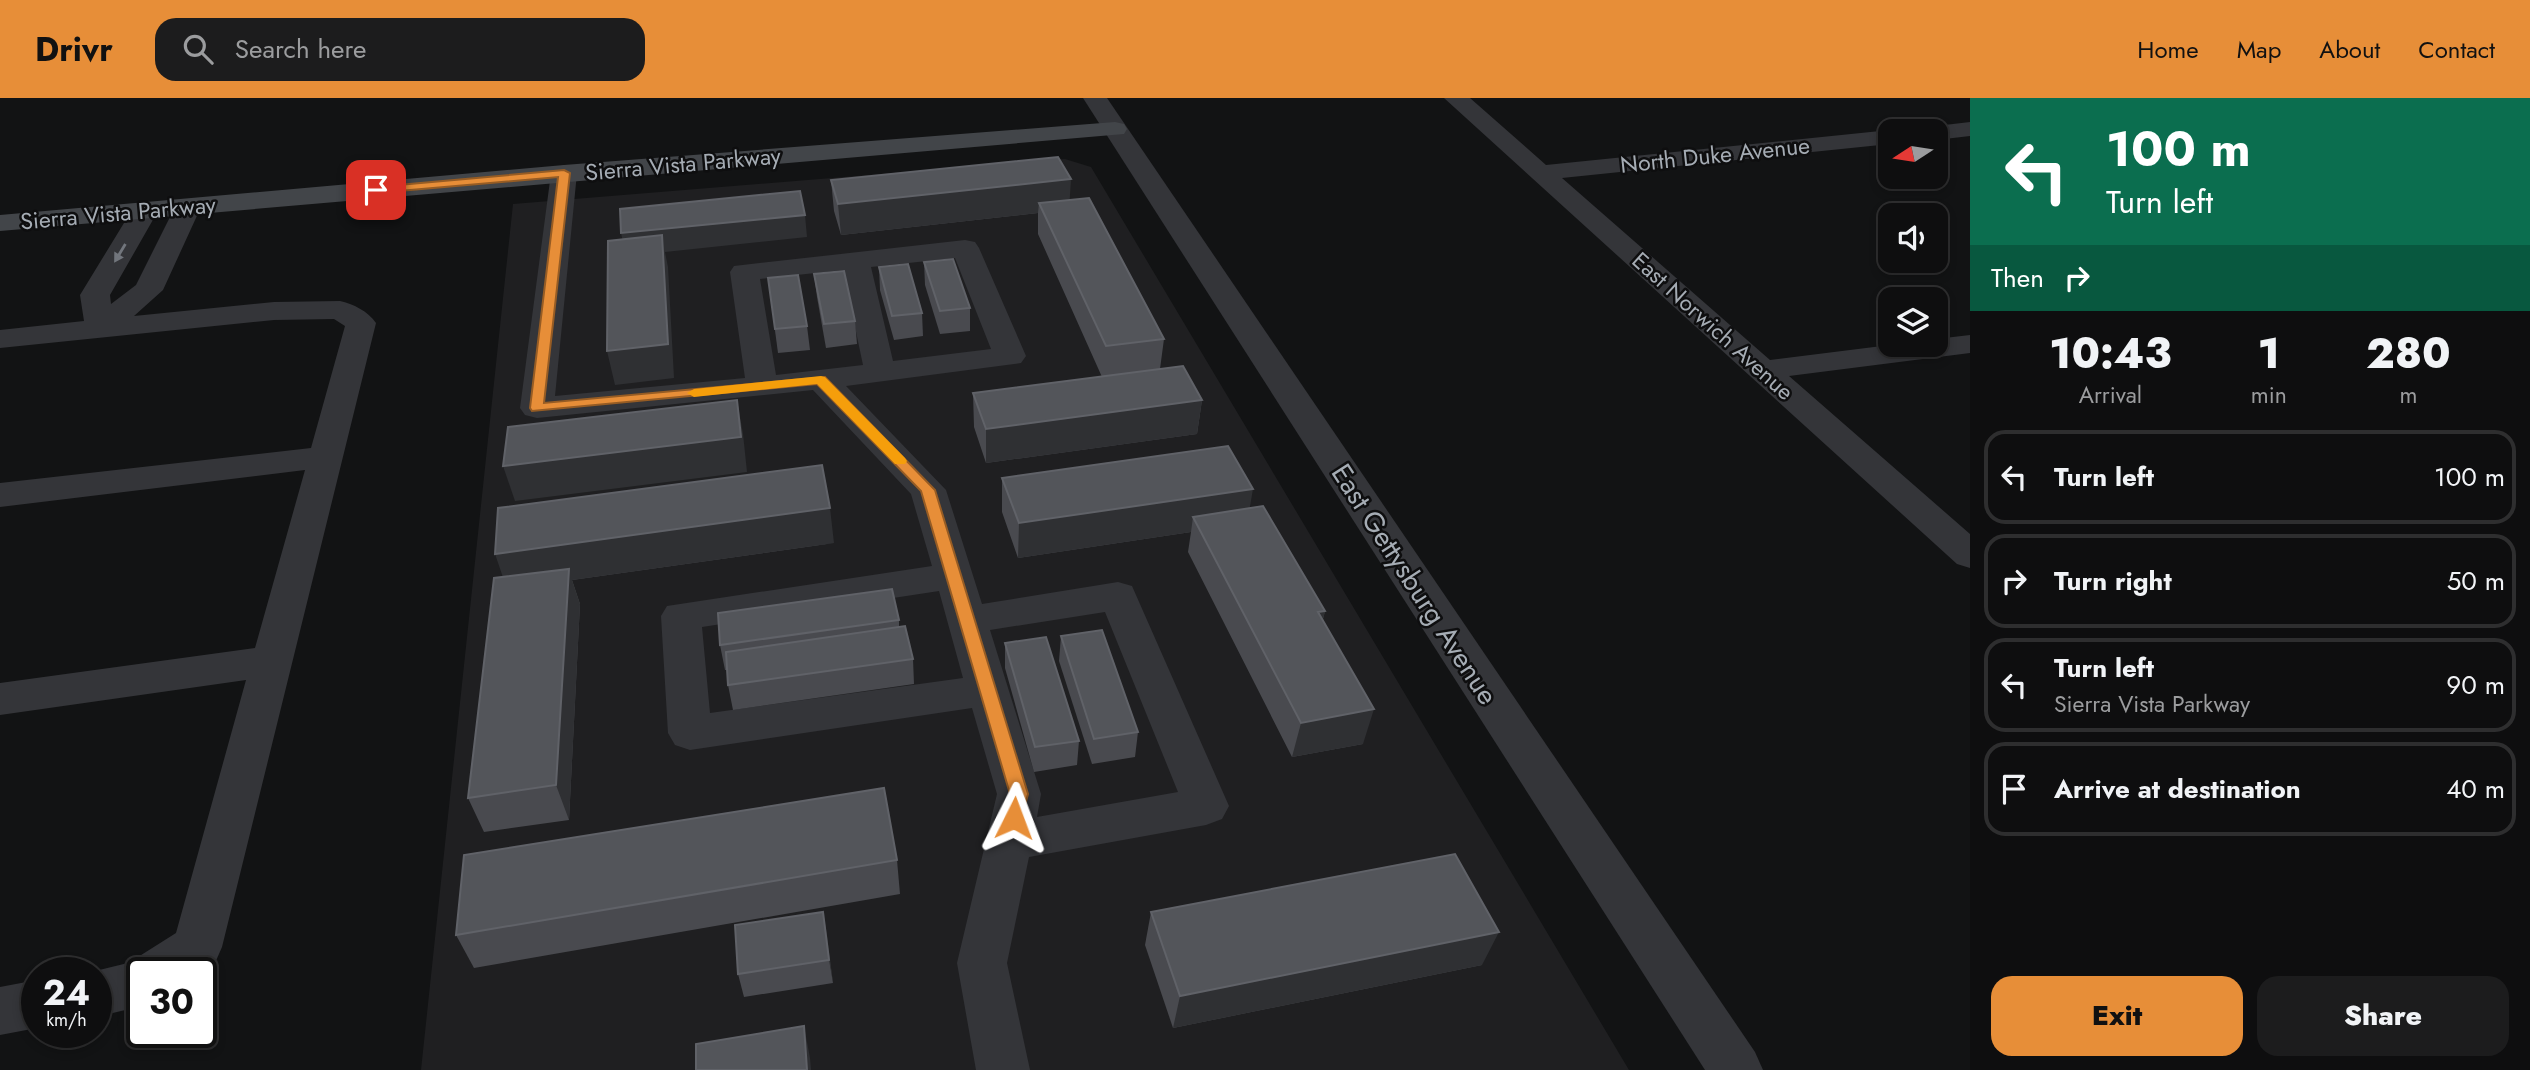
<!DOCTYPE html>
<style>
:root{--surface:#0e0e0f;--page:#1c1c1d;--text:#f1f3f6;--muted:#9b9c9e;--line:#2e2e2f;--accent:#e78e38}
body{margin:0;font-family:Jost,sans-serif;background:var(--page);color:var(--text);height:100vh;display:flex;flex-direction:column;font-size:26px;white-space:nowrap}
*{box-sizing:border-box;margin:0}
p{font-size:23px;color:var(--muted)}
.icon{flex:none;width:38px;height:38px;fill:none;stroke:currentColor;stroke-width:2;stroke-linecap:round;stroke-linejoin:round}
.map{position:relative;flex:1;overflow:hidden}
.sheet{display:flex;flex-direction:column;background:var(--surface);width:560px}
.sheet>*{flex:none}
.top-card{background:#0b6e4f;color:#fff;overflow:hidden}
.needle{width:46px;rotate:258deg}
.fabs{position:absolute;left:1878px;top:21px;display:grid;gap:14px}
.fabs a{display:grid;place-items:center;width:70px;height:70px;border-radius:14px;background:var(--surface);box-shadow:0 4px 10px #0003,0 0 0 2px var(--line);font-size:35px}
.speed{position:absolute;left:21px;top:859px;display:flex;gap:14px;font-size:35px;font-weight:700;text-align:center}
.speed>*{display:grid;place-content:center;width:91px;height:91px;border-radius:50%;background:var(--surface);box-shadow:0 4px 10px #0003,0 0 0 2px var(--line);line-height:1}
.speed small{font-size:18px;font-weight:400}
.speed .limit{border:4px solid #111;border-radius:10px;background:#fff;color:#111}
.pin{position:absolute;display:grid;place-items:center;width:60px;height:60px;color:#fff;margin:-30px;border-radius:14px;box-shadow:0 4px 10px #0006}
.me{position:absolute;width:77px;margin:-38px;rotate:3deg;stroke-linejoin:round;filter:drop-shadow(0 0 5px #0008)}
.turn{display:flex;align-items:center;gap:24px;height:147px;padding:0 21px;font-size:32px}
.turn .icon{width:91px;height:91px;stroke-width:2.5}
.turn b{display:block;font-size:49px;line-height:60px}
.then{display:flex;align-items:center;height:66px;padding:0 21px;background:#0003;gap:14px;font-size:26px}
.eta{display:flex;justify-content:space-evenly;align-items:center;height:119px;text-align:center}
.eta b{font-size:42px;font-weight:800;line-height:49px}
.primary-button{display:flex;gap:14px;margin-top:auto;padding:14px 21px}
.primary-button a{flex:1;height:80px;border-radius:21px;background:var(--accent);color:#111;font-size:28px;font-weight:800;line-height:80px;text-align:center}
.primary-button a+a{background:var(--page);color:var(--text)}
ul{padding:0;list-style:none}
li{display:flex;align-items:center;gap:21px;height:94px;margin:0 14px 10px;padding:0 7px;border:4px solid var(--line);border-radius:21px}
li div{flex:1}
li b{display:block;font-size:26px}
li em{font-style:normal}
header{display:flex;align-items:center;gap:42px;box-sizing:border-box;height:98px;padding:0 35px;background:var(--accent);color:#111}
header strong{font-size:33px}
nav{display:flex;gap:38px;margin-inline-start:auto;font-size:24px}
.search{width:490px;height:63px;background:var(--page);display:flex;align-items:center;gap:18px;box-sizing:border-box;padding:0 24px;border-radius:21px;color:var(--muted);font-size:26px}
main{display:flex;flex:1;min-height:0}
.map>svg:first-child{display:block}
.built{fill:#1f1f21}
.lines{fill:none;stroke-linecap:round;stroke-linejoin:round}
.minor{fill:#343539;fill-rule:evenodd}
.tertiary{fill:#343539;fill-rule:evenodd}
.secondary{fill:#424549;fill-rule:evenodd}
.wall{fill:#494a4f}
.shaded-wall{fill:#2f3033}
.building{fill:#53555a;stroke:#606268;stroke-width:2}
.oneway{fill:#72767d}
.route{fill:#e78e38;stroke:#965c24;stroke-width:2}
.slow{fill:#f59e0b}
.labels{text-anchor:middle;stroke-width:5;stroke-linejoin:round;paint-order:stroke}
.far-street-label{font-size:23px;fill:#a5acb4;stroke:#0e0e0f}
.street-label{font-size:28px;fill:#a5acb4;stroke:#0e0e0f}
</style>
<header>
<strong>Drivr</strong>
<div class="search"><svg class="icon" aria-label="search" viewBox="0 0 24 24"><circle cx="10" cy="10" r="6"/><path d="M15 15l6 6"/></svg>Search here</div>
<nav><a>Home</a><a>Map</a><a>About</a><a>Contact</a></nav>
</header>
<main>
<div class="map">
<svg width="1970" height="972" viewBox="0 0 1970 972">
<rect width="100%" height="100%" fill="#121314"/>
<polygon class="built" points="1065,61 1091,69 1629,972 421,972 513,106"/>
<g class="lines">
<g class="minor">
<polygon points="1444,0 1470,0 1546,67 1890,32 1897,33 1890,33 1890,46 1562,80 1770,262 1890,247 1936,247 1936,241 1970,237 1970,255 1789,278 1970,436 1970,470 1957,466"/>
<polygon points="1970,24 1970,38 1936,42 1936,33 1925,33 1936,28"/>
<path d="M 564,67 L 573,70 L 577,75 L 555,298 L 745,280 L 730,174 L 734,168 L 965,142 L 975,144 L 979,150 L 1026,258 L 1021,265 L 846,288 L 946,392 L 982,506 L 1118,484 L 1132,488 L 1229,708 L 1222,721 L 1206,727 L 1029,759 L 1007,865 L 1030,972 L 976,972 L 957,865 L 997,696 L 972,610 L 690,652 L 675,647 L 668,635 L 661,518 L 667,508 L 932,468 L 911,396 L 813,292 L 537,320 L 525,317 L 520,310 L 551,75 L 555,70 ZM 955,160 L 991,251 L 893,263 L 871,169 ZM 843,172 L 863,267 L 776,277 L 760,181 ZM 939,493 L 963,580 L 710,615 L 702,529 ZM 1105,514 L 1178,694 L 1037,719 L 1041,696 L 990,532 Z"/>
<path d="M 188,101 L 197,103 L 201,109 L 163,192 L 134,218 L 274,204 L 340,203 C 353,206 368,213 376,225 L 222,849 L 215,865 L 199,875 L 142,875 L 142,908 L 96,919 L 96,875 L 87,875 L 136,863 L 138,859 L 176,835 L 246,582 L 0,617 L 0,585 L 255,550 L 305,372 L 0,409 L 0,385 L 311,350 L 345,228 L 334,221 L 274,222 L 0,250 L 0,232 L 84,223 L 80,197 L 135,107 L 145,105 L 155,107 L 158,113 L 110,197 L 111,206 L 136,187 L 175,109 L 179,103 Z"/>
<polygon points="37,882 37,930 0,937 0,889"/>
</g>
<polygon class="tertiary" points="1083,0 1107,0 1755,954 1763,972 1705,972"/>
<polygon class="secondary" points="1115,24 1124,26 1127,31 1124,36 0,133 0,117 564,67"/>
</g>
<g class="wall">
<polygon points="831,82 1070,102 1164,241 1160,271 1202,302 1197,336 986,365 974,329 973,295 1102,279 1038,136 1038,115 841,137 834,113"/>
<polygon points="924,164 970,210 970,233 940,236 925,187"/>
<polygon points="879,169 922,215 923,238 894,242 880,192"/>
<polygon points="814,176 855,223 857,246 826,250 817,199"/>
<polygon points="768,180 807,228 810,252 778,255"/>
<polygon points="1002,380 1250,410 1325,513 1323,521 1363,646 1292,659 1188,454 1191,434 1018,460 1002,414"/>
<polygon points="834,445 572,482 580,506 569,722 484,734 468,700 503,479"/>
<polygon points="899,522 899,529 913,561 914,586 733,612 728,587 727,572 725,572 720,547"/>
<polygon points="1061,538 1138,634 1135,659 1092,666 1059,563"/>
<polygon points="1005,545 1079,643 1077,667 1034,674 1005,570"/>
<polygon points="897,762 900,796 474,870 456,837"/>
<polygon points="823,814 833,885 744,899 738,876"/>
<polygon points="1151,814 1482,867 1173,930 1145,847"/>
</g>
<g class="shaded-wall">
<polygon points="1071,81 1069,112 1039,105 1038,115 841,137 838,106"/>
<polygon points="805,117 807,139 665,154 668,169 674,280 615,287 607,253 626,158 621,135"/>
<polygon points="737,302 743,336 747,374 515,403 503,368"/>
<polygon points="1202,302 1197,336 986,365 986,331"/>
<polygon points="1253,391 1247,426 1193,419 1191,434 1018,460 1019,425"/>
<polygon points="830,410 834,445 572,482 580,506 569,722 556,687 507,491 495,456"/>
<polygon points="1325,513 1316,548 1318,514"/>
<polygon points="1374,611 1363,646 1292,659 1301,625"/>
<polygon points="823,814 827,837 833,885 829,862"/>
<polygon points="1499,834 1482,867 1173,930 1180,898"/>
<polygon points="804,928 810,960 811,972 807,972"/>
</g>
<g class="building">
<polygon points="1058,59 1071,81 838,106 831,82"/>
<polygon points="800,93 805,117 621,135 620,111"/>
<polygon points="1089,100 1164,241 1106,248 1039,105"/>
<polygon points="662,137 668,246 607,253 608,143"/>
<polygon points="953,161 970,210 940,213 924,164"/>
<polygon points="908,166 922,215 892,218 879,169"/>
<polygon points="844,173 855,223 824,226 814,176"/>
<polygon points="798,177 807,228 775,231 768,180"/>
<polygon points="1183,268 1202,302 986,331 973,295"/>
<polygon points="737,302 741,339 503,368 508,329"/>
<polygon points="1228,348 1253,391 1019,425 1002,380"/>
<polygon points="822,367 830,410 495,456 498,410"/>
<polygon points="1263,408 1325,513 1318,514 1374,611 1301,625 1193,419"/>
<polygon points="569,471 556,687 468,700 494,480"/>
<polygon points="892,491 899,522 720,547 718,515"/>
<polygon points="905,528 913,561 728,587 726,554"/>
<polygon points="1102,532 1138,634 1094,641 1061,538"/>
<polygon points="1046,539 1079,643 1035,649 1005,545"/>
<polygon points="884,690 897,762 456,837 464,757"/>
<polygon points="1455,756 1499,834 1180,898 1151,814"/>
<polygon points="823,814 829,862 738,876 735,827"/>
<polygon points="804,928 807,972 696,972 696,946"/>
</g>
<defs><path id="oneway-solid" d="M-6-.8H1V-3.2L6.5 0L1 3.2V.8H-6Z" transform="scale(1.75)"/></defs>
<use class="oneway" href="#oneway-solid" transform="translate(120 155) rotate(121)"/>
<polygon class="route" points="564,72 570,75 544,305 825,279 935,392 1028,696 1020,725 1014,728 1007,725 1004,720 1010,696 921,393 817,286 532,313 530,310 558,79 376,95 371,92 376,89"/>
<polygon class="slow" points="821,278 825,279 905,360 907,363 905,366 895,366 817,286 694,299 687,295 694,291"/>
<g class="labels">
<g class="far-street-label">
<text transform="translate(1715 57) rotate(-6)" y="8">North Duke Avenue</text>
<text transform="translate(683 66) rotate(-5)" y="8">Sierra Vista Parkway</text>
<text transform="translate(118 115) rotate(-5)" y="8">Sierra Vista Parkway</text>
<text transform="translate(1713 228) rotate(42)" y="8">East Norwich Avenue</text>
</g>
<g class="street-label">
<text transform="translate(1415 486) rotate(57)" y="10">East Gettysburg Avenue</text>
</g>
</g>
</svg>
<div class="fabs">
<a><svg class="needle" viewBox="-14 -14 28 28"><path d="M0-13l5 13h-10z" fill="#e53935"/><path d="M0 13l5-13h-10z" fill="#9b9c9e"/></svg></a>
<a><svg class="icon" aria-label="sound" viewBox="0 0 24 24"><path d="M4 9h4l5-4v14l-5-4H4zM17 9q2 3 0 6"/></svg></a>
<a><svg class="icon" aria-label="layers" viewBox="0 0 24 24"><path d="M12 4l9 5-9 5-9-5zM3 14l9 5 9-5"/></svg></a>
</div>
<div class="speed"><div>24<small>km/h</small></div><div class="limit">30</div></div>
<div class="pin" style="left:376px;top:92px;background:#d93025"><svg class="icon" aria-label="arrive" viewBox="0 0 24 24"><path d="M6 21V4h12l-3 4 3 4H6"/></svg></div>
<svg class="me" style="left:1014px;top:720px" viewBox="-20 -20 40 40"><path d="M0-17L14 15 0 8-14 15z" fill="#e78e38" stroke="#fff" stroke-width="4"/></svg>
</div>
<section class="sheet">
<div class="top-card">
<div class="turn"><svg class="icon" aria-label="left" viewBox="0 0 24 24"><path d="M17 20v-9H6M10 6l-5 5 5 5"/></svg><div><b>100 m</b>Turn left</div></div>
<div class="then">Then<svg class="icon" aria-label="right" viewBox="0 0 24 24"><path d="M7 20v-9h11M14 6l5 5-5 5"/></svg></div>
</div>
<div class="eta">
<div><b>10:43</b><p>Arrival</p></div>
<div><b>1</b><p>min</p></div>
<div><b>280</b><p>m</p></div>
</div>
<ul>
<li><svg class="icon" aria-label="left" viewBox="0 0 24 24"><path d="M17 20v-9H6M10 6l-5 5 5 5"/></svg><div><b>Turn left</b></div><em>100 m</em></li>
<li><svg class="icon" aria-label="right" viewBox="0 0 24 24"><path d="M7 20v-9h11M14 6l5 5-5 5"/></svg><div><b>Turn right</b></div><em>50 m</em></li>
<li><svg class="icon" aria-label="left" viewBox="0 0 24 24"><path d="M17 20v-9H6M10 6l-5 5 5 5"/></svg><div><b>Turn left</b><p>Sierra Vista Parkway</p></div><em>90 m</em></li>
<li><svg class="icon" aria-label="arrive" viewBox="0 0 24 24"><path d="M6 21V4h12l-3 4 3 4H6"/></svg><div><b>Arrive at destination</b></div><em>40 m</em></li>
</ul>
<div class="primary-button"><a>Exit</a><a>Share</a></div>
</section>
</main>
